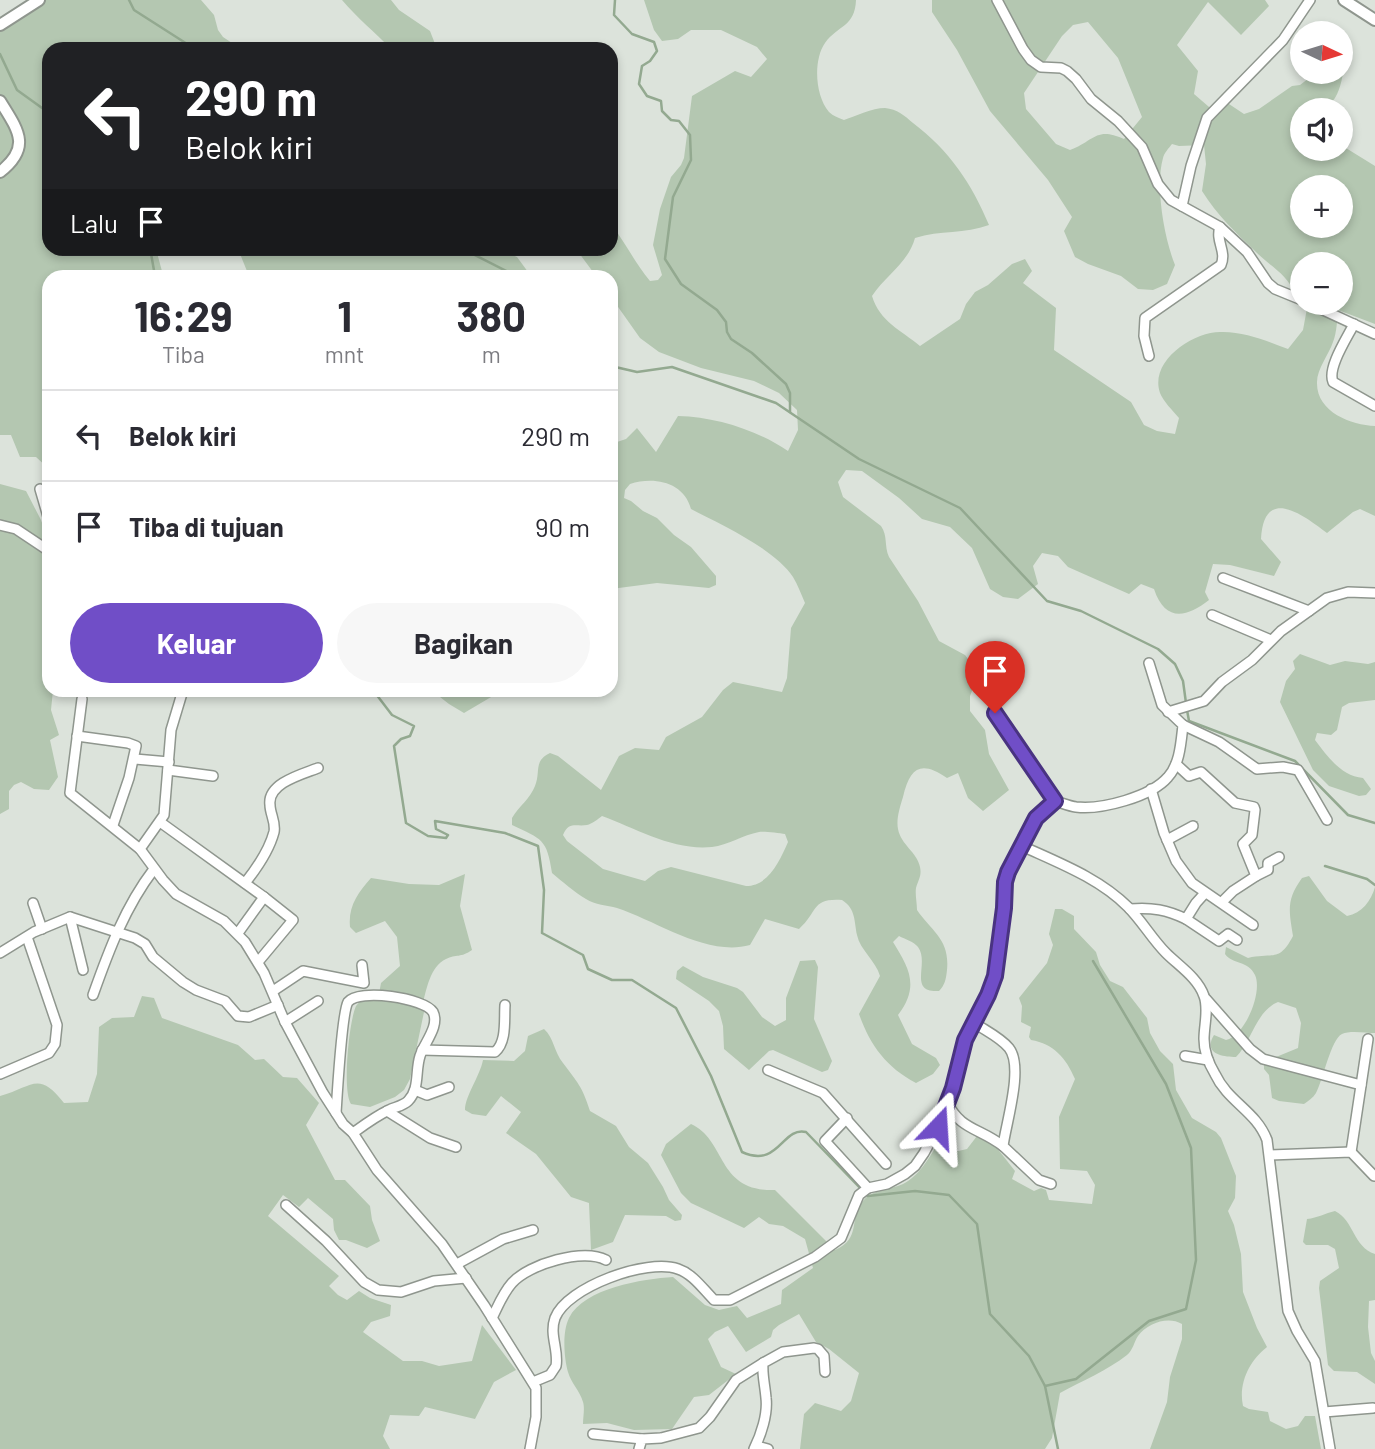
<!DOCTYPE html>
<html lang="id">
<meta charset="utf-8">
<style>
:root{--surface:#fff;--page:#f7f7f7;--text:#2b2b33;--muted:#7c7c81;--line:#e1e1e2;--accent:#704ec7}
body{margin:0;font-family:Barlow,sans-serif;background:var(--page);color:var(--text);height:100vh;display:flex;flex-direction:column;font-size:26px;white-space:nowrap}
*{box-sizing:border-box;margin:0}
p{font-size:23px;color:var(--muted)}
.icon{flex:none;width:38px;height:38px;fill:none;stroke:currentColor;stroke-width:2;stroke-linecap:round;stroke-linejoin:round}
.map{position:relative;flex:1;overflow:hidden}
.sheet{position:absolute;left:42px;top:270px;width:576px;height:427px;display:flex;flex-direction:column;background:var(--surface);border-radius:21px;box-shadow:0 4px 10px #0003}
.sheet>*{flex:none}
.top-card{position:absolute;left:42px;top:42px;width:576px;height:214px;border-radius:21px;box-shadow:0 4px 10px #0003;background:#202124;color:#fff;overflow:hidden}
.needle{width:46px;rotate:94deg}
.tools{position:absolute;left:1290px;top:21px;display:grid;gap:14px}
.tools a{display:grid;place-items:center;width:63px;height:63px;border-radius:50%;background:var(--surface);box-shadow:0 4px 10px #0003;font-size:35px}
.pin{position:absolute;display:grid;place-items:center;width:60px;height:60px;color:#fff;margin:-72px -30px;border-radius:50% 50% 50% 0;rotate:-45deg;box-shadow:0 0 7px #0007}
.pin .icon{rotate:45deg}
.me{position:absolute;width:77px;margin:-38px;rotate:20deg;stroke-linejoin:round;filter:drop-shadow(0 0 5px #0008)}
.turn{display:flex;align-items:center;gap:24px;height:147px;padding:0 28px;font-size:32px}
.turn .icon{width:91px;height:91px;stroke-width:2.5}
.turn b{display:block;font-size:49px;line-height:60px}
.then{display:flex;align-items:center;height:66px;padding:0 28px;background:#0003;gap:14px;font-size:26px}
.eta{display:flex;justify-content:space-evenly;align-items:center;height:119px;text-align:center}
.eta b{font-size:42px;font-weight:700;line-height:49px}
.button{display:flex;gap:14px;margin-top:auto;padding:14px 28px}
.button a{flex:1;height:80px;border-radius:42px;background:var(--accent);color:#fff;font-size:28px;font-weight:700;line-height:80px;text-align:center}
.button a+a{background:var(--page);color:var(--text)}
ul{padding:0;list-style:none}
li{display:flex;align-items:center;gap:21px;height:91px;padding:0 28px;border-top:2px solid var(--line)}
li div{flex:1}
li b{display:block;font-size:26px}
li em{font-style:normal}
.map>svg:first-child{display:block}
.green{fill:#b4c7b1;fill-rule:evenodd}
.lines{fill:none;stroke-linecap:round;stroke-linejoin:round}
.stream{stroke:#93a990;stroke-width:2.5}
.minor-casing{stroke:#8f968e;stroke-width:12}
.tertiary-casing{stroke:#8f968e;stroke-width:14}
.minor{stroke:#fff;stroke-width:9}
.tertiary{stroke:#fff;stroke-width:10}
.route-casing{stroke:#493381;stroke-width:18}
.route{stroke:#704ec7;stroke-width:12}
</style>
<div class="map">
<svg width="1375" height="1449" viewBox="0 0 1375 1449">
<rect width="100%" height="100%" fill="#dce3db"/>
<g class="green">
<polygon points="26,0 201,0 214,15 218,30 223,37 241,49 49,49 49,248 156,249 163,275 49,276 49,469 36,457 20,457 11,435 0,435 0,19 26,6"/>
<path d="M 342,0 L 391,0 L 399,10 L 430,31 L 437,49 L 391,49 C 375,32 357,18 342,0 Z"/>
<path d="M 644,0 L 856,0 C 855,27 838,25 825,43 C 813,60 815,96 829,112 C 833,116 839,118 844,120 C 856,116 872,108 885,108 C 897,109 905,116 913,123 C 949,150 972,184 989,225 C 965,234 940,230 915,238 C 908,263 886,275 872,296 C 880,322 901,330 920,346 L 960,319 L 966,304 L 975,292 L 988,285 L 1012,264 L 1025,259 L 1032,271 L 1023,283 L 1056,308 L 1054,350 L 1131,402 L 1144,425 L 1157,431 L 1175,434 L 1179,418 C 1173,411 1163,401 1160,393 C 1149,361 1193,332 1220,332 C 1243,331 1267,341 1288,349 L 1303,330 L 1308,303 L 1340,303 L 1340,264 L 1302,264 L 1302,296 L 1294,293 C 1288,275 1270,266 1257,253 C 1237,234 1217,215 1202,191 L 1206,164 L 1204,145 L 1179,146 L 1172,144 C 1169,148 1164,153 1163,158 C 1155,186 1164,238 1175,265 L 1167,284 L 1153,290 L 1138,289 L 1121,276 L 1088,264 L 1075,257 L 1064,231 L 1072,217 L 1048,180 L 990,111 L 957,50 L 932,12 L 932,0 L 1265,0 L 1269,6 L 1241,35 L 1208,2 L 1177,45 L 1198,71 L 1194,94 L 1216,113 L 1226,102 L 1244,114 L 1259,109 L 1292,86 L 1300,85 L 1317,72 L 1340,72 L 1341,50 L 1345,51 C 1344,70 1342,105 1319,110 C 1314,111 1307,110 1302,110 L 1302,149 L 1340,149 L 1341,145 L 1375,166 L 1375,324 L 1338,310 C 1337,320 1337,332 1333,342 C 1329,354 1317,369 1317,382 C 1316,412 1351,425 1375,426 L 1375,516 L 1360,509 L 1353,512 L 1327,533 C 1303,515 1264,485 1261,539 L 1281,562 L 1274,576 L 1230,565 L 1213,564 L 1205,592 L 1209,600 C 1186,618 1165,622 1154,589 L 1141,584 L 1129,594 L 1068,567 L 1058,556 L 1042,553 L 1033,566 L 1038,584 L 1018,599 L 1003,597 L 990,589 L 972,548 L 950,527 L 922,519 L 899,498 L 862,471 L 846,470 L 838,482 L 843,497 L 881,526 C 888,536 884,546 889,557 L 918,601 L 939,641 L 965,655 L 974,667 L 975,683 L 970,696 L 970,711 L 985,730 L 989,754 L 1009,790 L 983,811 L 968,798 L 958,773 L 947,778 C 921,760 910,767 903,797 C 900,807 896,819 898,829 C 901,845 917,852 920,867 C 922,876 918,880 916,888 C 915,894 917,903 917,910 C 932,932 950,939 947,970 C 946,979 945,985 939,991 C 907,993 930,963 918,947 C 914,942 905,939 899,936 L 893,942 C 909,968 920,986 898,1015 L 912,1044 L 936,1058 L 940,1065 L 933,1074 L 916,1083 C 886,1067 870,1045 859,1014 L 880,976 C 876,961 860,950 857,935 C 854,921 856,909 842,900 C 811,898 819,911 799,929 L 765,919 L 750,945 C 707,957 657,921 617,908 C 607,905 595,905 586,899 C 574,892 563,882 552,873 C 547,839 542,839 512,825 L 512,818 C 519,806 530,799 535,786 C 541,772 533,761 550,753 L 558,756 L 601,790 L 619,756 L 635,748 L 659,750 L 666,737 L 702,717 L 723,690 L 733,682 L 782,692 L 787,678 L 791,628 L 805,603 C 801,594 798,585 793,577 C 775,549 720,524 691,509 C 684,482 654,476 630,484 L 625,490 L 624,498 L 631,501 L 643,511 L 657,518 L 674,535 L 691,547 L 716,576 L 716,585 L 709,588 L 657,583 L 611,589 L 611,444 L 626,439 L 637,428 L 656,452 L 678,416 C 716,417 757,430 788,451 L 798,430 L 797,410 L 779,393 L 754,381 L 701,368 L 659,352 L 640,338 L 611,297 L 611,276 L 596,276 L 576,249 L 611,248 L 611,224 C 625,242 635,263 650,281 L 658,280 L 662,275 L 653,245 L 660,209 L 671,177 L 681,165 L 684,158 L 692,96 L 735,71 L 751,77 L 767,59 L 757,47 L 721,30 L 691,30 L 678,39 L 662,41 L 654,30 ZM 1088,22 L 1118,58 L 1142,117 L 1124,139 C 1096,126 1094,141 1070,150 L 1056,144 L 1026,109 L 1024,93 L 1062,36 L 1073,25 ZM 1302,187 L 1340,187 L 1340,226 L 1302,226 ZM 602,816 C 637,829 674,851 712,847 C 728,845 743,835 759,832 C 763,831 779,833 785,834 L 788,842 C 780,860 769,886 746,886 L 671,867 L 658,871 L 645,881 L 603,869 L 567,841 L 563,835 C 569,821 576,827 587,825 C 592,824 598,819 602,816 Z"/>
<polygon points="238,249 499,249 517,257 531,276 249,276"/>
<polygon points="0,484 26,491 41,520 48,540 49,690 53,690 51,710 59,735 50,740 58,777 49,790 34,789 21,782 14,785 9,791 9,809 0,814"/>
<path d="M 1300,654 L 1330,665 L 1345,661 L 1368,664 L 1375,662 L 1375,700 L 1349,703 L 1342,707 L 1337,730 L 1331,735 L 1317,733 L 1315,740 C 1327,756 1341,776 1363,778 L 1371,789 L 1366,795 L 1359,796 L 1329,786 L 1313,770 L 1280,702 L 1286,681 L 1295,669 L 1293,661 Z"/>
<polygon points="431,690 503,690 464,713 449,704"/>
<path d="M 465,874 L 460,906 L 472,950 C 461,958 456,954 446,959 C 430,966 426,991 422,1007 L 424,1012 L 410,1079 L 404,1090 L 395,1097 L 370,1107 L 351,1104 C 342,1091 349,1021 356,1006 C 358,1003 361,1001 364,998 L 378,999 L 381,983 L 400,966 L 397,937 L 385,921 L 356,933 L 350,927 C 348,906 358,893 371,878 L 409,884 L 439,885 Z"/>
<path d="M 1309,876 L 1327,901 L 1347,916 C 1362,913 1371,901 1375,887 L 1375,1033 C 1366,1033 1350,1030 1342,1034 C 1331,1039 1323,1080 1316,1093 C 1313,1098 1308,1101 1304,1104 L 1279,1101 L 1272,1098 L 1269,1075 L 1264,1069 L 1264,1062 L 1298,1048 L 1301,1023 L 1296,1008 L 1278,1002 C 1256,1011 1252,1041 1236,1057 C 1221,1057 1203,1053 1214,1035 L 1226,1040 C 1245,1036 1263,992 1255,975 C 1248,960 1233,965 1225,954 L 1226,947 L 1248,958 C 1273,952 1279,963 1293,936 C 1289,911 1286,900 1302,878 Z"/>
<path d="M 1055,909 L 1062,909 L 1074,916 L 1074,929 L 1096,952 L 1100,965 L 1110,981 L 1123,987 L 1147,1018 L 1150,1033 L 1160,1051 L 1173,1064 L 1176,1090 L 1192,1118 L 1216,1132 L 1221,1138 L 1236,1176 L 1235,1198 L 1228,1211 L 1234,1225 L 1241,1254 L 1243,1292 L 1257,1328 L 1267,1347 C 1250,1360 1238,1383 1243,1406 L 1249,1409 L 1268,1412 L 1270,1421 L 1286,1429 L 1298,1426 L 1305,1416 L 1315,1416 L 1321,1449 L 1150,1449 L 1167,1402 L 1170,1377 L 1182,1339 L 1182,1324 C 1168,1316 1148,1323 1138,1336 C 1134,1342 1133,1350 1127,1355 C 1108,1370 1082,1381 1060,1393 L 1052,1438 L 1045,1449 L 800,1449 L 804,1414 L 815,1403 L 841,1411 L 851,1401 L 859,1373 L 829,1349 L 816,1342 L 799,1314 L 779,1325 L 773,1330 L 771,1337 L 746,1352 L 728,1326 L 715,1332 L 708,1339 L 721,1367 L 736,1374 L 709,1395 L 694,1397 L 672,1429 L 634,1430 L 607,1423 L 583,1424 C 583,1417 585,1408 583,1402 C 580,1391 571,1383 568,1372 C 564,1358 562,1332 569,1318 C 584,1288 643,1279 673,1277 L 705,1305 L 719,1310 L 737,1306 L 747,1318 L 781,1304 L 782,1290 L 813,1268 L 805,1239 L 783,1226 L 769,1224 L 759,1217 L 744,1228 L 691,1203 L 681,1193 L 661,1155 L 666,1144 L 691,1124 C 727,1140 716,1192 775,1190 L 835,1250 C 862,1238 848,1220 863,1201 C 872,1189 890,1190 903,1184 C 918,1177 930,1157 938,1143 L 954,1152 L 967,1149 L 977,1136 L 989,1138 L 1015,1171 L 1012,1179 L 1034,1191 L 1041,1188 L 1046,1190 L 1049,1200 L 1092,1204 L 1095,1185 L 1087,1171 L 1060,1169 L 1059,1117 L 1075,1079 C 1066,1058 1054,1044 1031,1040 L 1029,1037 L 1031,1027 L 1021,1022 L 1022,1006 L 1019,998 L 1047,963 L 1053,945 L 1049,934 Z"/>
<polygon points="815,960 818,967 814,1019 832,1061 828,1070 822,1072 773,1050 769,1051 749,1070 724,1049 723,1026 719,1011 709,1001 676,979 677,971 683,966 703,977 737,988 743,992 762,1017 775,1026 786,1020 786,998 800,961"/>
<path d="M 142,996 L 154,998 L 162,1018 L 238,1045 L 255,1060 L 264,1059 L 283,1077 L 297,1078 L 319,1103 L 306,1125 L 335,1180 L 345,1180 L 370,1206 L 372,1220 L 380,1241 L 367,1248 L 346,1240 L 339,1240 L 334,1230 L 333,1219 L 308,1198 L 299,1207 L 283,1195 L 268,1216 L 339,1276 L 329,1286 L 338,1295 L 347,1300 L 359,1291 L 370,1298 L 391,1305 L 390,1316 L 371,1322 L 363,1332 L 403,1361 L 422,1361 L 439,1366 L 472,1361 L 482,1325 L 516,1370 L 494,1382 L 475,1419 L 425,1407 L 419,1416 L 390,1415 L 383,1436 L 390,1449 L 0,1449 L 0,1096 C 33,1087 38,1070 64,1103 L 88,1102 L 97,1074 L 99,1027 L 112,1018 L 134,1017 Z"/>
<path d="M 544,1029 C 554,1038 554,1052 563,1063 C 578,1083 582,1086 590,1111 L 616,1126 L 629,1147 L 648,1163 L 663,1187 L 669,1200 L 682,1215 L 681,1220 L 675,1221 L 666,1216 L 625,1215 L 613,1242 L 591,1250 L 589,1203 L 571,1197 L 536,1154 L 506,1133 L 521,1112 L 501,1096 L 486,1116 L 472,1114 L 465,1110 C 465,1096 480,1076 483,1060 L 514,1061 L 525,1051 L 528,1036 Z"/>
<path d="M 1335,1211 C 1354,1220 1353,1247 1375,1254 L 1375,1300 L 1369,1301 L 1368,1327 L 1371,1353 L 1375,1361 L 1375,1384 L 1357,1372 L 1334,1371 L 1328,1365 L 1319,1288 L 1320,1281 L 1339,1268 L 1335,1249 L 1328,1245 L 1306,1245 L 1303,1242 L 1307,1219 C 1318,1218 1325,1213 1335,1211 Z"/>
</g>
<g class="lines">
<g class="stream">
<polyline points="129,0 134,10 195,49"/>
<polyline points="615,0 614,15 632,34 654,42 657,51 650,61 642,66 639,84 647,96 661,101 662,111 671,120 679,121 690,135 691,160 673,197 665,259 681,284 717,310 726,322 727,332 731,339 752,353 786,384 790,393 790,412"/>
<polyline points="0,54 17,90 49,113"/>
<polyline points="150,248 155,276"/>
<polyline points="461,248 516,276"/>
<polyline points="611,366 637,372 672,367 776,403 859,459 960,508 1047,601 1081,611 1158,649 1175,664 1183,681 1186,703"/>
<path d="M 368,690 L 376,694 L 392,715 L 414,726 L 410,736 L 401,739 L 394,746 L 406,823 L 428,836 L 446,838 L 448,835 L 436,829 L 435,821 L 505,833 L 538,846 L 544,890 L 542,933 L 583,955 L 588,969 L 612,980 L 632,980 L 676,1008 L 711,1076 L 742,1152 C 779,1169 782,1126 806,1132 L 861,1189"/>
<polyline points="1187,710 1189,721 1295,761 1348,815 1375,823"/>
<polyline points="1325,866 1367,879 1375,885"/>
<polyline points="866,1194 868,1196 915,1191 949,1195 977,1224 990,1314 1029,1356 1045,1386 1058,1449"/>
<polyline points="1045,1386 1076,1379 1149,1321 1186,1309 1196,1260 1191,1148 1166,1084 1093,961"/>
</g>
<g class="minor-casing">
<g id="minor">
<polyline points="997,0 1023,49 1031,60 1041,67 1061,68 1067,71 1076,79 1091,99 1118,121 1142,147 1158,184 1171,200 1220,227 1247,252 1268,283 1275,289 1302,300"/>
<polyline points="1182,206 1191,166 1207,118 1283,40 1310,0"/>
<polyline points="1308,303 1375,334"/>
<path d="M 1354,324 C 1347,338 1327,368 1333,382 L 1375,406"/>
<path d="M 1149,356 L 1144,336 L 1145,318 L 1221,265 C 1227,251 1215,241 1220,227"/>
<polyline points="40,489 49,520"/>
<polyline points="0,525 16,529 49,551"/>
<polyline points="1223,578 1309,611"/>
<polyline points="1212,615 1271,640"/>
<polyline points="183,690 171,730 164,815 140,849 163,880 176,894 224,921 245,942 264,973 285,1022 323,1093 343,1124 353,1133 377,1170 442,1244 484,1305 536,1388 536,1417 530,1449"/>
<polyline points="82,699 70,793 140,849"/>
<polyline points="1168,712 1204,701 1222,682 1252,660 1281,631 1327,598 1348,592 1375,593"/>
<polyline points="995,713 1055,801"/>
<polyline points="1183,725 1219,742 1257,769 1283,767 1298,770 1327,820"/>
<polyline points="77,736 128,743 136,746 129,778 113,825"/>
<polyline points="135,759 169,762"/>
<polyline points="1176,764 1189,776 1201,772 1235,803 1254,807 1255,810 1252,835 1243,844 1256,876 1233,891 1222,902"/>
<polyline points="168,770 213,776"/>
<polyline points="1151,789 1164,833 1176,861 1192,883 1253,925"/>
<polyline points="160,822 264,897 238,933"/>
<polyline points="1167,840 1193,826"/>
<path d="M 1022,846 C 1059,863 1099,878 1128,907 C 1142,921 1152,939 1166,953 C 1179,966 1198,978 1204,996 C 1209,1009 1204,1025 1204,1039 C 1204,1051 1209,1064 1215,1074 C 1228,1102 1256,1111 1267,1140 L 1288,1311 L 1297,1331 L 1315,1361 L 1330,1449"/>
<polyline points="1256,876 1268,870 1268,863 1279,857"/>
<path d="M 245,883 C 257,868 269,851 274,832 C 276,822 270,814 270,805 C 267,783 303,774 318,768"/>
<polyline points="33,903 42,929"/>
<path d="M 1130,909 C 1152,907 1167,910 1186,919 L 1196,903 L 1205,893"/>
<polyline points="70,917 83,970"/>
<polyline points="1186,919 1219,941 1228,934 1237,940"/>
<polyline points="0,953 34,932 70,917 135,938 145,944 153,957 183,982 196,990 225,1001 238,1016 249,1017 278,1005"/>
<polyline points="258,962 293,920 264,897"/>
<polyline points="273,991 303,971 364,983 362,965"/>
<path d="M 93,995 C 109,950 125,907 154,869"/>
<polyline points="1206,999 1250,1049 1263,1059 1361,1085"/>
<polyline points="285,1022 318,1001"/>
<path d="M 973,1022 C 984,1030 1000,1037 1009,1048 C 1024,1067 1006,1123 1003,1146 L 1039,1180 L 1051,1184"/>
<path d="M 422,1050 L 495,1052 C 507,1042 504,1020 505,1005"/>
<polyline points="1185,1056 1208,1060"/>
<polyline points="768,1070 823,1093 886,1164"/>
<polyline points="0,1074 49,1053 55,1044 57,1025 27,937"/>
<polyline points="415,1090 427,1095 449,1087"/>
<path d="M 947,1102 C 960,1130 980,1128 1003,1146"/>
<polyline points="387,1111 430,1138 456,1147"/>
<path d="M 336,1113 C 337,1097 342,1012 348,1002 C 359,988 424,998 433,1012 C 440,1026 424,1043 420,1056 C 415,1071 420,1089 408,1101 C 403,1106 395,1107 389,1110 C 376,1116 364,1125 353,1133"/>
<polyline points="847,1118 825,1141 868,1188"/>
<polyline points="1351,1152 1368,1039"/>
<polyline points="1270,1155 1351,1152 1374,1176"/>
<polyline points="286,1205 326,1241 364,1282 378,1290 401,1292 434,1281 466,1278"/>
<polyline points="457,1264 503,1239 533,1230"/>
<path d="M 492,1318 C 498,1306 503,1293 512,1283 C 529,1264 583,1248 606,1260"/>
<path d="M 533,1382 L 550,1375 L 556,1366 C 559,1350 549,1335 555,1318 C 567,1287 647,1258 678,1269 C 693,1274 703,1289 714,1300 L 730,1300 L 815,1257 L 841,1238 L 859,1195 L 868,1188 L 887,1184 L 905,1174 L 915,1166 L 924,1153 L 938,1127 L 953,1088 L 965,1040 L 995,976 L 1004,908 L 1005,882 L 1008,872 L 1036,818 L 1055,801 C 1062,803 1069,806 1076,807 C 1101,810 1151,797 1168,777 C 1180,764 1181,742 1183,725 L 1162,705 L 1149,663"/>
<polyline points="1324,1412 1373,1408"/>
<polyline points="593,1434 642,1439"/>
<polyline points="756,1446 768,1449"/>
<polyline points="639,1449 642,1439 661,1438 699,1428 710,1417 736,1380 763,1363"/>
<path d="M 754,1449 C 761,1435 768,1414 766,1398 C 765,1385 762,1375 763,1363 L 783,1352 L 814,1348 L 818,1349 L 824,1356 L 825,1372"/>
</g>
</g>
<g class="tertiary-casing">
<g id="tertiary">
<polyline points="1344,0 1375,20"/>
<polyline points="0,25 39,0"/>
<path d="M 0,101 C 18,130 32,147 0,172"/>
</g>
</g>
<use href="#minor" class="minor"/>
<use href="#tertiary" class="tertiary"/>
</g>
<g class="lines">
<g class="route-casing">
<polyline id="route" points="938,1127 953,1088 965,1040 988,995 995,976 1004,908 1005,882 1008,872 1036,818 1055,801 995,713"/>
</g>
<use href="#route" class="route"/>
</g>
</svg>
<div class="tools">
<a><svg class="needle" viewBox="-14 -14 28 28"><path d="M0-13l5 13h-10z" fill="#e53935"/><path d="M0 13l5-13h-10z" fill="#7c7c81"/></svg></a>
<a><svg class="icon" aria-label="sound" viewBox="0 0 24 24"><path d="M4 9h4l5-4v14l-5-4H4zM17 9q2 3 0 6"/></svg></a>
<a>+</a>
<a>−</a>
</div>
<div class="pin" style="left:995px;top:713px;background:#d93025"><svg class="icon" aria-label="arrive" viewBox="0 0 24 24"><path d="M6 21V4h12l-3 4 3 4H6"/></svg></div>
<svg class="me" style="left:938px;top:1127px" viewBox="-20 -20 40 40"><path d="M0-17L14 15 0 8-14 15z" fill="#704ec7" stroke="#fff" stroke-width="4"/></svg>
<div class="top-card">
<div class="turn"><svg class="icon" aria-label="left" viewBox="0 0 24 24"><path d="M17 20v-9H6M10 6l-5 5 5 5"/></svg><div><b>290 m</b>Belok kiri</div></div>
<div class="then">Lalu<svg class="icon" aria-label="arrive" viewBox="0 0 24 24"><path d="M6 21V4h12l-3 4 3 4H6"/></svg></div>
</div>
<section class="sheet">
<div class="eta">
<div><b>16:29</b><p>Tiba</p></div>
<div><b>1</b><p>mnt</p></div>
<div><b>380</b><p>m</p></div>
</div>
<ul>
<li><svg class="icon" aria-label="left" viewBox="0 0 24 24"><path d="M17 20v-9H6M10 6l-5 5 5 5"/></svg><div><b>Belok kiri</b></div><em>290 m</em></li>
<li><svg class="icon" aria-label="arrive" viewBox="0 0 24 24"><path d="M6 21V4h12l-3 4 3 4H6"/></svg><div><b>Tiba di tujuan</b></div><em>90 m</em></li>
</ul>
<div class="button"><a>Keluar</a><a>Bagikan</a></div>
</section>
</div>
